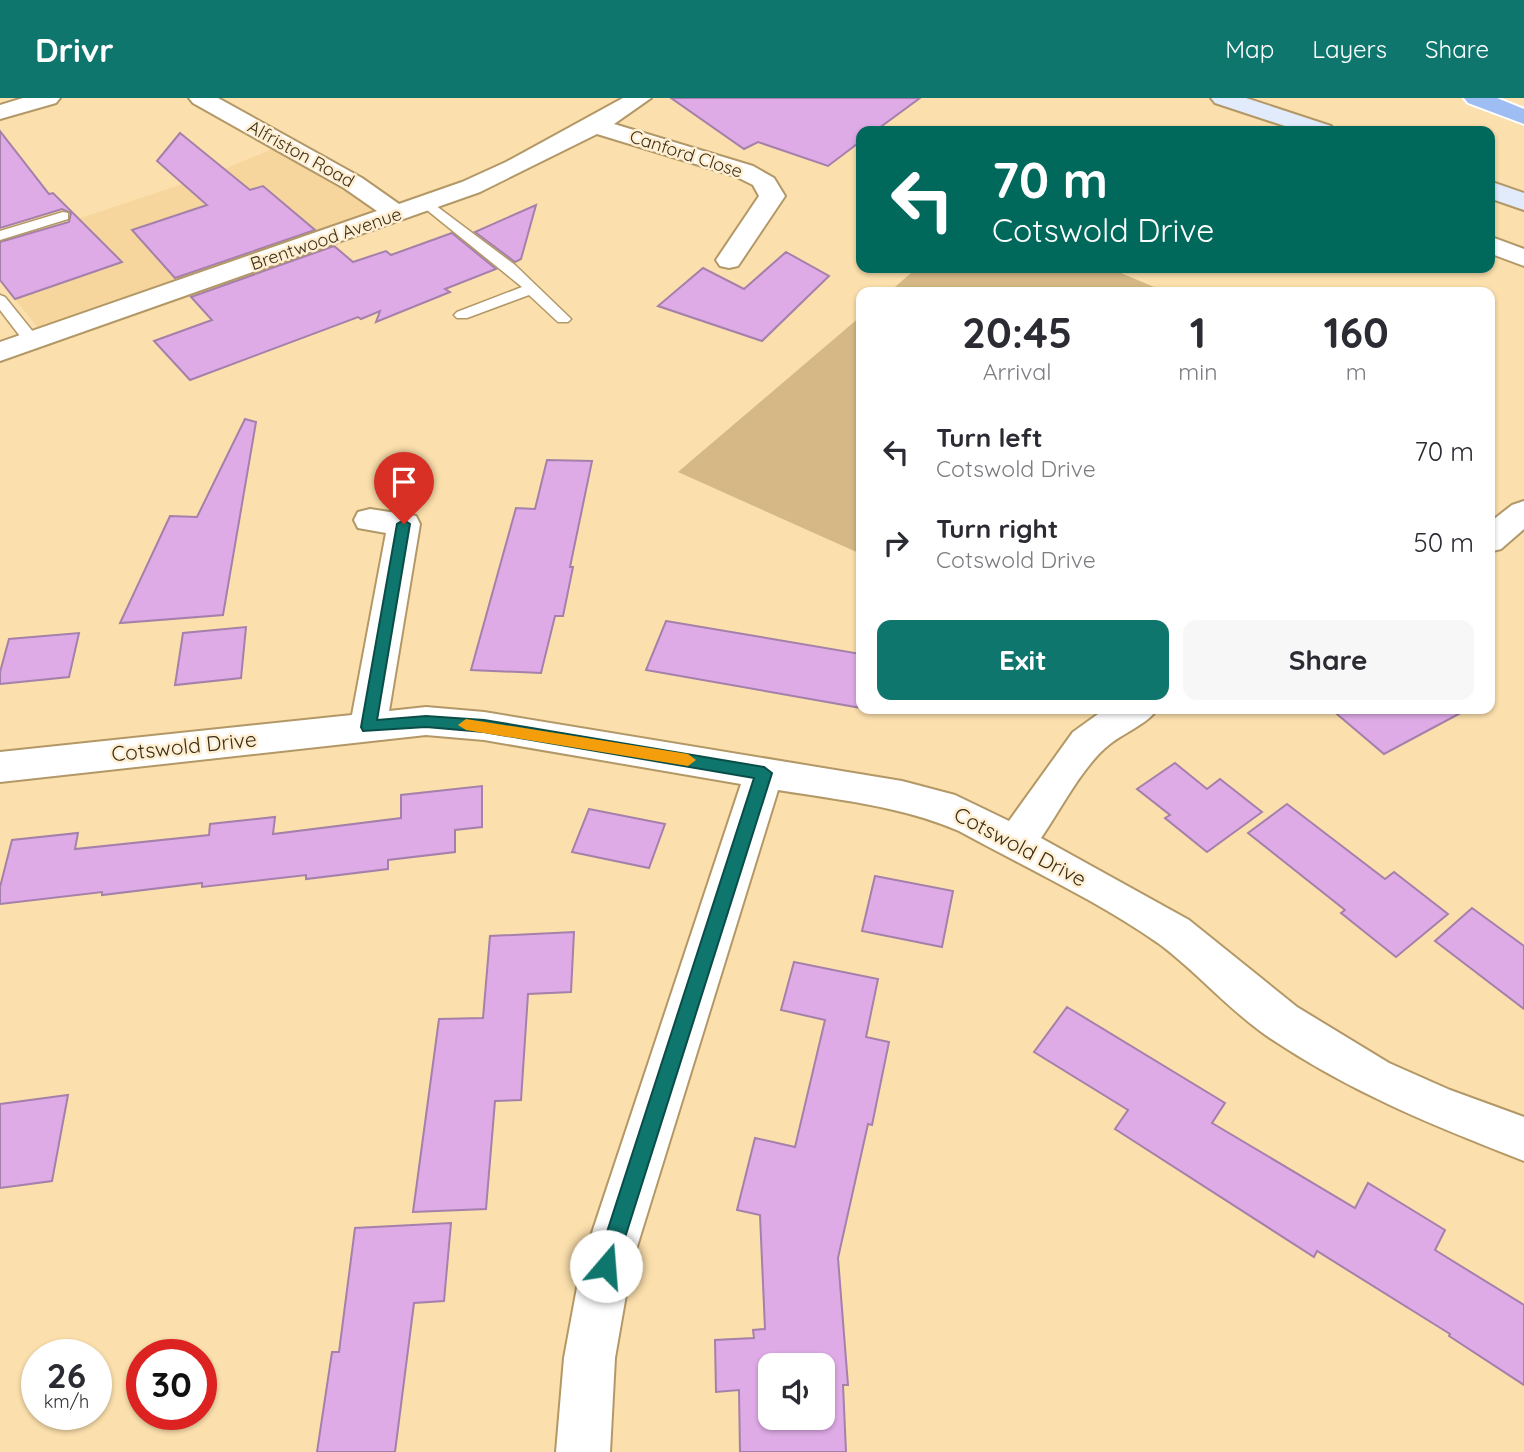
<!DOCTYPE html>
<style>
:root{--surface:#fff;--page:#f7f7f7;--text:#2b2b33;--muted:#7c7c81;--accent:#0f766e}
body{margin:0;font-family:Quicksand,sans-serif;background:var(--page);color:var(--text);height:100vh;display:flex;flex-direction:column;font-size:26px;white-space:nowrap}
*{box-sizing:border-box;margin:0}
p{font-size:23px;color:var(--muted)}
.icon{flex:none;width:38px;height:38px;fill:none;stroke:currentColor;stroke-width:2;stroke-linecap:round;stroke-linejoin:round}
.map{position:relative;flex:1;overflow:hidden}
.drawer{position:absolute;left:856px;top:189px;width:639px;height:427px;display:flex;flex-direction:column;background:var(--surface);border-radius:14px;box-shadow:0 2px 5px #0004}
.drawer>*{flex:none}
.top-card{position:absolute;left:856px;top:28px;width:639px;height:147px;border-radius:14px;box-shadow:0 2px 5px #0004;background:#00695c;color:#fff;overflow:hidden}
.tools{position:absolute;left:758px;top:1255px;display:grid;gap:14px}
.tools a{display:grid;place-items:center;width:77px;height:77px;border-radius:14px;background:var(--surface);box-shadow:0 2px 5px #0004;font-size:35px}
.speed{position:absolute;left:21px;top:1241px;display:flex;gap:14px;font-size:35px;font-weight:700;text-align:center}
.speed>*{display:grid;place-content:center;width:91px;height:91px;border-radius:50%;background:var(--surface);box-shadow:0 2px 5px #0004;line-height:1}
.speed small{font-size:18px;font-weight:400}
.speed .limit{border:10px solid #d22;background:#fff;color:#111}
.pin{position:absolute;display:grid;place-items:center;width:60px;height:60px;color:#fff;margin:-72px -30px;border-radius:50% 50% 50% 0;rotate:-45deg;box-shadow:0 0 7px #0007}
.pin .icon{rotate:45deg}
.me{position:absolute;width:77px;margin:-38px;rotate:18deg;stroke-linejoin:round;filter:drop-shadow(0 0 5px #0008)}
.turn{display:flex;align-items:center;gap:24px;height:147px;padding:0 21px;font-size:32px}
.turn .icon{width:91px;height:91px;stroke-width:2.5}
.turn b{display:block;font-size:49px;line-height:60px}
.eta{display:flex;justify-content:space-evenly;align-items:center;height:119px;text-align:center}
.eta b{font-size:42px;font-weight:800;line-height:49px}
.primary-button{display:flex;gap:14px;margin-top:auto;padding:14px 21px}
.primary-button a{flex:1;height:80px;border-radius:14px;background:var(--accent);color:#fff;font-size:28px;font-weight:800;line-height:80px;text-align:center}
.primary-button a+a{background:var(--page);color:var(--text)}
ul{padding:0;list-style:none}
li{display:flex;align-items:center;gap:21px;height:91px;padding:0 21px}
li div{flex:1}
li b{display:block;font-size:26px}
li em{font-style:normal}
header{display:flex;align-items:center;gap:42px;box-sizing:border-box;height:98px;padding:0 35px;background:var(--accent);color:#fff}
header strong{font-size:33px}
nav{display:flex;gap:38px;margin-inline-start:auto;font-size:24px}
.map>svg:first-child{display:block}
.built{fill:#f6d69c}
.green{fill:#d5b886}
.building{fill:#dfabe7;stroke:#a480aa;stroke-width:2;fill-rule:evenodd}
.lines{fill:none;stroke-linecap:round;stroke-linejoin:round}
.lane-casing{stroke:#b39867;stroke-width:3}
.street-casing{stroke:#b39867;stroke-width:4}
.secondary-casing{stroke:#b39867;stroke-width:4}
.highway-casing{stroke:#fff;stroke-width:4}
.lane{fill:#fff;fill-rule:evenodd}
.street{fill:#fff;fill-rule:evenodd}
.secondary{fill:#e2ebfb;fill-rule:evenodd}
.highway{fill:#9ebdf3;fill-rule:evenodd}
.route{fill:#0f766e;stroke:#0a4d48;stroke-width:2}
.slow{fill:#f59e0b}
.labels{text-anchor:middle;stroke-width:5;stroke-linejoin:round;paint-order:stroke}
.far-street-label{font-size:18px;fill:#3a2f1b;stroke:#ffeed0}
.street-label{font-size:21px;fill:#3a2f1b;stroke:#ffeed0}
</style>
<header>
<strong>Drivr</strong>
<nav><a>Map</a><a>Layers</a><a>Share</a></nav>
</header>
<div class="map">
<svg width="1524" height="1354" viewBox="0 0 1524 1354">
<rect width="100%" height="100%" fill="#fbdfac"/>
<polygon class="built" points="277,49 346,87 383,115 41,234 0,182 0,147 213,76"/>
<g class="green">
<polygon points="917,170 1109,170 1166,194 889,194"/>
<polygon points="861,218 861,456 678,374"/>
</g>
<g class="building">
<polygon points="671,0 920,0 875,33 861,33 861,43 828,68 758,44 744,51"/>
<polygon points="0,33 49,96 53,95 122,164 15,201 0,182 0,144 69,124 71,115 62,111 0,130"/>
<polygon points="180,35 250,92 263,88 315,132 175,180 132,132 207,107 157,63"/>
<polygon points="536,107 521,161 515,164 475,134"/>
<polygon points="452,135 496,171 445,191 450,194 376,224 380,213 361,221 358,219 190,282 154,243 212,222 191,199 334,148 353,164 386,153 391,157"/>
<polygon points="786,154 829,178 762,243 658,208 703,170 744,191"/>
<polygon points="245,321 256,324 223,517 120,525 170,418 197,419"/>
<polygon points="547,362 592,363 570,469 573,469 563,518 555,518 541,575 471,572 516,410 535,411"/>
<polygon points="666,523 861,556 861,610 646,572"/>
<polygon points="246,529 241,580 175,587 183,535"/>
<polygon points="79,535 69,579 0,586 0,574 9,541"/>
<polygon points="1331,611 1468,611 1384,656"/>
<polygon points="1175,665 1207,691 1220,681 1262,714 1207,754 1165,720 1170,717 1137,691"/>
<polygon points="482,688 482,729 455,732 455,754 388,762 388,771 306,781 306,777 202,789 202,785 102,797 102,794 0,806 0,789 12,742 78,735 75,751 209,737 210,726 275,719 273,736 401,720 401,697"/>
<polygon points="1287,706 1385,781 1394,774 1448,816 1396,859 1341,815 1345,812 1248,735"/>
<polygon points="589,711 665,726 649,770 572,754"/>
<polygon points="875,778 953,793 942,849 862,833"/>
<polygon points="1472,810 1524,848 1524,911 1435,843"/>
<polygon points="574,834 571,894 528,896 521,1002 495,1003 486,1111 413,1114 439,921 483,920 490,838"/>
<path d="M 794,864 L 878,881 L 866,939 L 889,944 L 872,1027 L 868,1026 L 838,1160 L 848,1287 L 843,1287 L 846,1354 L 740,1354 L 739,1292 L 716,1294 L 715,1242 L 754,1240 L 753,1232 L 765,1231 L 760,1117 L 737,1112 L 755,1040 L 795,1049 L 825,922 L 781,912 ZM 770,1267 L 822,1267 L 822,1320 L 770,1320 Z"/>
<polygon points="1067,909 1225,1005 1212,1025 1355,1110 1368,1085 1445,1132 1435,1152 1524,1207 1524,1287 1449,1238 1450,1236 1317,1153 1314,1159 1115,1031 1128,1012 1034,954"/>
<polygon points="68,997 52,1083 0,1090 0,1006"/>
<polygon points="451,1125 444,1203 414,1205 395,1354 317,1354 332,1254 339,1254 355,1130"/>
</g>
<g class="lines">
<g class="lane-casing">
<g id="lane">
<polygon points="427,101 515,167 568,218 571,221 568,224 558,224 529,197 467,220 457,220 454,217 457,214 522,189 422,108 420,105"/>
<polygon points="63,114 68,115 68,121 0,142 0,133"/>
<polygon points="0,197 5,199 38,240 40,243 38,246 26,246 0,212"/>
</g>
</g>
<g class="street-casing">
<g id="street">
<polygon points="23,0 60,0 56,5 0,21 0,7"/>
<polygon points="189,0 218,0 362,80 399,106 462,84 506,64 623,0 651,0 614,26 753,68 774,80 785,98 738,168 729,170 720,168 716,162 759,98 753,87 735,78 597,36 480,94 0,263 0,244 377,113 344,90 193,5"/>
<polygon points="1489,138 1524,151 1524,168 1489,155"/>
<polygon points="1524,403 1524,431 1501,451 1489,454 1489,425 1512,407"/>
<path d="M 370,411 L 416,418 L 420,426 L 389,613 L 426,609 L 484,614 L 902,683 L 955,697 L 1009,723 L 1073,634 L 1105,611 L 1157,611 C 1150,624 1124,635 1110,646 C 1083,667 1061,711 1041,740 L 1189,822 L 1297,909 L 1389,965 L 1450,992 L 1524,1019 L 1524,1063 C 1432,1027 1350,994 1267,938 C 1228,911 1196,873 1158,845 C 1096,802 1025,769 959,733 C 902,708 839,702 778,692 L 631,1168 L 615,1260 L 610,1354 L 556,1354 L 564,1260 L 581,1168 L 741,686 L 484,642 L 426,637 L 0,684 L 0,654 L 352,617 L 386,435 L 358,430 L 354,422 L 358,414 Z"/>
</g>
</g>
<g class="secondary-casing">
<g id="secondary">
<polygon points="1211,0 1246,0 1331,28 1335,33 1300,33 1215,5"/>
<polygon points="1489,83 1524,95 1524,112 1489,100"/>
</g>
</g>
<g class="highway-casing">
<polygon id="highway" points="1464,0 1497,0 1524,11 1524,26 1468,5"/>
</g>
<use href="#lane" class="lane"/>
<use href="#street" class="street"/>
<use href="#secondary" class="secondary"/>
<use href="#highway" class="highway"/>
</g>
<polygon class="route" points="404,422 410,426 377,622 426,618 484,622 764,669 772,675 616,1168 613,1175 606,1178 599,1175 596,1168 754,680 484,634 426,629 363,633 361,629 397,426"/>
<polygon class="slow" points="466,621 688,656 696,662 688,668 466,632 458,627"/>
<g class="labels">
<g class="far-street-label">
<text transform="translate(301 56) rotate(29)" y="6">Alfriston Road</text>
<text transform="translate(686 56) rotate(18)" y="6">Canford Close</text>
<text transform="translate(326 141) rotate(-19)" y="6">Brentwood Avenue</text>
</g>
<g class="street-label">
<text transform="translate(184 649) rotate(-6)" y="7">Cotswold Drive</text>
<text transform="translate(1020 749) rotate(28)" y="7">Cotswold Drive</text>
</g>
</g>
</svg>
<div class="tools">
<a><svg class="icon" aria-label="sound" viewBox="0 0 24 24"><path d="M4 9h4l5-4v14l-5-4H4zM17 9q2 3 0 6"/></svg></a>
</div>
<div class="speed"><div>26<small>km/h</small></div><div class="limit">30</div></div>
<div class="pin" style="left:404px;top:426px;background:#d93025"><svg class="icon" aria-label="arrive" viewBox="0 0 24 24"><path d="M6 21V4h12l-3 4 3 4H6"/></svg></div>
<svg class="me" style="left:606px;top:1168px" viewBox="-20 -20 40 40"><circle r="19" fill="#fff"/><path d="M0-13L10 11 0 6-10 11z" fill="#0f766e"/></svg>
<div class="top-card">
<div class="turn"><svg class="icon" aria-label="left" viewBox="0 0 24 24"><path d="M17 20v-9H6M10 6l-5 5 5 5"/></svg><div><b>70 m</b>Cotswold Drive</div></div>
</div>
<section class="drawer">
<div class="eta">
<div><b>20:45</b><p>Arrival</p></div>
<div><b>1</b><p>min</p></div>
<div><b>160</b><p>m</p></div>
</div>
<ul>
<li><svg class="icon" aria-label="left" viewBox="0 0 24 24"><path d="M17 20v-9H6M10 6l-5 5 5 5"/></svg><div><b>Turn left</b><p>Cotswold Drive</p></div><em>70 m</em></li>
<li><svg class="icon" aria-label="right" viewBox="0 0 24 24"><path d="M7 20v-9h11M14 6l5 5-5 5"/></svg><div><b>Turn right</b><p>Cotswold Drive</p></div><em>50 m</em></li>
</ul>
<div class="primary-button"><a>Exit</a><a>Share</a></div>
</section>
</div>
